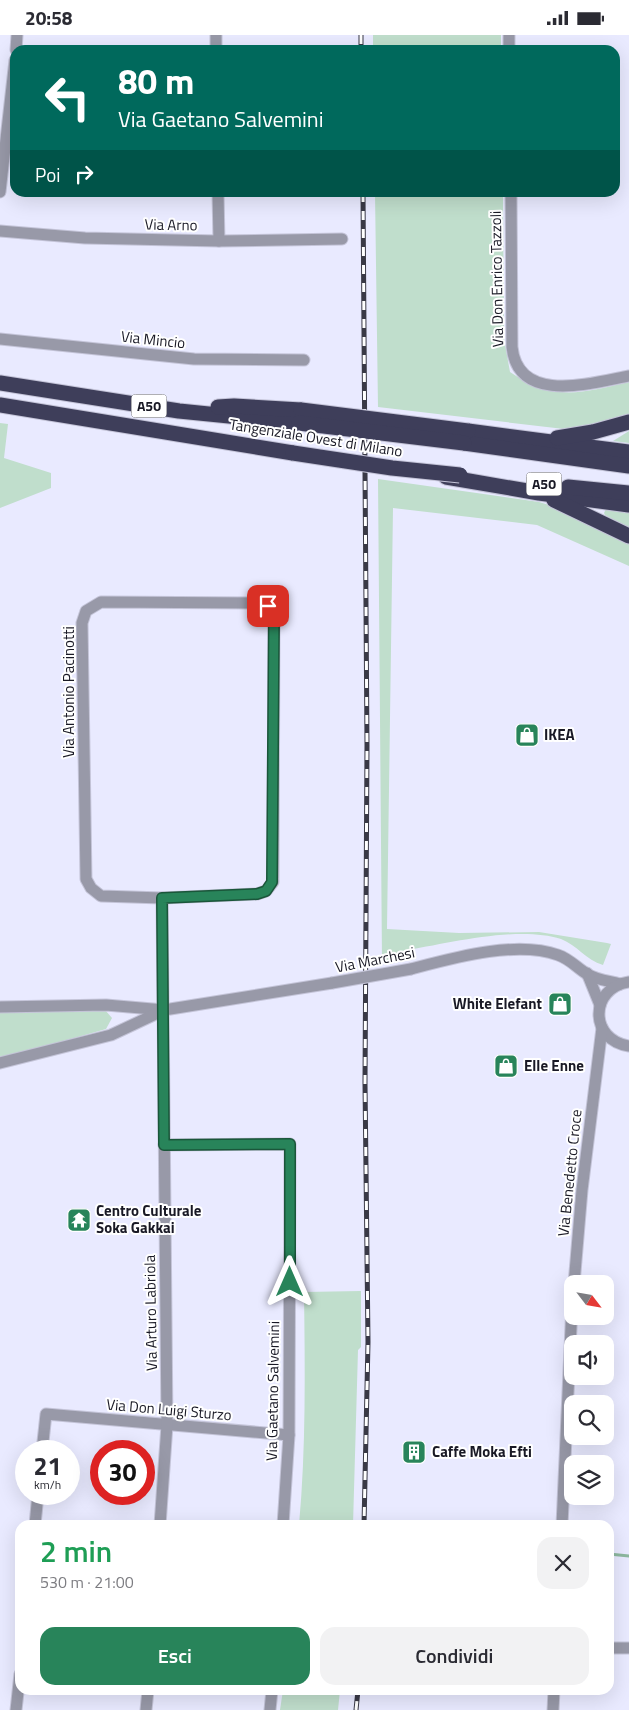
<!DOCTYPE html>
<html lang="it">
<meta charset="utf-8">
<style>
:root{--surface:#fff;--page:#f2f2f3;--text:#2b2b33;--muted:#7c7c81;--accent:#28845a}
body{margin:0;font-family:"Titillium Web",sans-serif;background:var(--page);color:var(--text);height:100vh;display:flex;flex-direction:column;font-size:19px;white-space:nowrap}
*{box-sizing:border-box;margin:0}
p{font-size:16px;color:var(--muted)}
.icon{flex:none;width:28px;height:28px;fill:none;stroke:currentColor;stroke-width:2;stroke-linecap:round;stroke-linejoin:round}
.map{position:relative;flex:1;overflow:hidden}
.panel{position:absolute;left:15px;top:1485px;width:599px;height:175px;display:flex;flex-direction:column;background:var(--surface);border-radius:15px;box-shadow:0 5px 20px #0002}
.panel>*{flex:none}
.hud{position:absolute;left:10px;top:10px;width:610px;height:152px;border-radius:15px;box-shadow:0 5px 20px #0002;background:#00695c;color:#fff;overflow:hidden}
.needle{width:32px;rotate:121deg}
.controls{position:absolute;left:564px;top:1240px;display:grid;gap:10px}
.controls a{display:grid;place-items:center;width:50px;height:50px;border-radius:10px;background:var(--surface);box-shadow:0 5px 20px #0002;font-size:25px}
.speed{position:absolute;left:15px;top:1405px;display:flex;gap:10px;font-size:25px;font-weight:700;text-align:center}
.speed>*{display:grid;place-content:center;width:65px;height:65px;border-radius:50%;background:var(--surface);box-shadow:0 5px 20px #0002;line-height:1}
.speed small{font-size:12px;font-weight:400}
.speed .limit{border:8px solid #d22;background:#fff;color:#111}
.pin{position:absolute;display:grid;place-items:center;width:42px;height:42px;color:#fff;margin:-21px;border-radius:10px;box-shadow:0 2px 8px #0006}
.me{position:absolute;width:55px;margin:-28px;rotate:0deg;stroke-linejoin:round;filter:drop-shadow(0 0 4px #0008)}
.turn{display:flex;align-items:center;gap:18px;height:105px;padding:0 25px;font-size:22px}
.turn .icon{width:65px;height:65px;stroke-width:2.5}
.turn b{display:block;font-size:35px;line-height:42px}
.then{display:flex;align-items:center;height:48px;padding:0 25px;background:#0003;gap:10px;font-size:19px}
.round{display:grid;place-items:center;flex:none;width:52px;height:52px;border-radius:15px;background:var(--page)}
.head{display:flex;align-items:center;justify-content:space-between;height:85px;padding:0 25px}
h1{font-size:30px;font-weight:600;line-height:38px;color:#1e9e55}
.button{display:flex;gap:10px;margin-top:auto;padding:10px 25px}
.button a{flex:1;height:58px;border-radius:15px;background:var(--accent);color:#fff;font-size:20px;font-weight:600;line-height:58px;text-align:center}
.button a+a{background:var(--page);color:var(--text)}
.status{display:flex;justify-content:space-between;align-items:center;height:35px;padding:0 25px;background:var(--surface);direction:ltr}
.status svg{height:14px;fill:currentColor}
.map>svg:first-child{display:block}
.green{fill:#c0decc}
.lines{fill:none;stroke-linecap:round;stroke-linejoin:round}
.stream{stroke:#8db89f;stroke-width:3}
.minor-casing{stroke:#c4c4d8;stroke-width:13}
.motorway-casing{stroke:#c4c4d8;stroke-width:17}
.minor{stroke:#9899a8;stroke-width:11}
.motorway{stroke:#3e3e5a;stroke-width:15}
.rail-casing{stroke:#393946;stroke-width:5}
.rail{stroke:#fff;stroke-width:3;stroke-dasharray:9;stroke-linecap:butt}
.minor-bridge-casing{stroke:#c4c4d8;stroke-width:13;stroke-linecap:butt}
.motorway-bridge-casing{stroke:#c4c4d8;stroke-width:17;stroke-linecap:butt}
.minor-bridge{stroke:#9899a8;stroke-width:11}
.motorway-bridge{stroke:#3e3e5a;stroke-width:15}
.route-casing{stroke:#1a563a;stroke-width:12}
.route{stroke:#28845a;stroke-width:9}
.labels{text-anchor:middle;stroke-width:4;stroke-linejoin:round;paint-order:stroke}
.shield{fill:#fff;stroke:#5e5e66;stroke-width:1}
.shield-label{font-size:14px;font-weight:bold;fill:#191925}
.street-label{font-size:15px;fill:#191925;stroke:#fff}
.poi-label{font-size:15px;font-weight:bold;fill:#191925;stroke:#fff;text-anchor:start}
</style>
<div class="status"><b>20:58</b><svg viewBox="0 0 49 12"><path d="M0 12V9h3v3zM5 12V6h3v6zM10 12V3h3v9zM15 12V0h3v12zM26 1h20v11H26zM47 4h2v5h-2z"/></svg></div>
<div class="map">
<svg width="629" height="1675" viewBox="0 0 629 1675">
<rect width="100%" height="100%" fill="#e9eaff"/>
<g class="green">
<rect x="373" y="0" width="128" height="15"/>
<path d="M 375,158 L 503,158 L 504,304 L 510,337 C 554,367 581,358 629,347 L 629,380 L 587,391 L 564,394 L 378,372 Z"/>
<polygon points="0,388 8,389 4,423 51,438 51,453 0,473"/>
<polygon points="629,396 629,408 613,406"/>
<path d="M 378,444 L 539,467 L 556,472 L 629,507 L 629,531 L 537,490 L 393,473 L 387,894 L 459,898 L 539,897 L 607,908 L 611,909 L 603,930 C 586,925 577,910 561,904 C 517,890 447,909 402,916 L 399,923 L 382,926 Z"/>
<polygon points="606,474 629,477 629,493 605,480 604,478"/>
<polygon points="105,975 112,983 106,994 0,1024 0,977"/>
<path d="M 361,1256 L 361,1312 L 358,1315 L 353,1490 L 299,1490 C 306,1413 305,1335 304,1257 Z"/>
<polygon points="283,1655 340,1655 338,1675 280,1675"/>
</g>
<g class="lines">
<polyline class="stream" points="609,1519 629,1521"/>
<g class="minor-casing">
<g id="minor">
<polyline points="216,0 216,15"/>
<polyline points="509,0 509,15"/>
<polyline points="16,15 17,0"/>
<polyline points="0,157 15,25"/>
<polyline points="218,158 219,206"/>
<path d="M 511,158 L 512,312 C 518,370 592,348 629,341"/>
<polyline points="0,196 85,203 219,206 342,204"/>
<polyline points="0,304 194,324 304,325"/>
<polygon points="101,567 256,568 268,571 274,579 273,847 266,856 257,859 162,863 101,861 91,853 86,844 82,588 86,576"/>
<path d="M 411,934 C 453,923 516,905 558,920 C 570,924 577,933 587,939 C 597,945 609,946 620,949"/>
<polyline points="587,938 600,970"/>
<path d="M 629,947 C 589,953 589,1005 629,1011"/>
<polyline points="0,972 106,970 164,975 332,948"/>
<polyline points="0,1028 111,1000 162,976"/>
<polyline points="164,1110 290,1109 289,1400 283,1490"/>
<polyline points="574,1249 582,1155 602,993"/>
<polyline points="42,1416 46,1379 289,1400"/>
<polyline points="35,1490 38,1459"/>
<polyline points="160,1490 167,1390 162,863"/>
<polyline points="562,1490 572,1270"/>
<polyline points="609,1613 629,1613"/>
<polyline points="16,1675 20,1639"/>
<polyline points="146,1675 148,1655"/>
<polyline points="270,1675 272,1655"/>
<polyline points="553,1675 554,1655"/>
</g>
</g>
<g class="motorway-casing">
<g id="motorway">
<polyline points="0,348 179,376 299,388"/>
<polyline points="0,370 293,418"/>
<polyline points="218,372 234,371 301,375"/>
<polyline points="468,396 629,417"/>
<polyline points="557,403 593,397 629,387"/>
<polyline points="464,408 629,431"/>
<polyline points="446,442 539,458 629,470"/>
<polyline points="568,452 629,458"/>
<polyline points="554,465 629,501"/>
</g>
</g>
<use href="#minor" class="minor"/>
<use href="#motorway" class="motorway"/>
<g class="rail-casing">
<g id="rail">
<polyline points="361,0 361,15"/>
<polyline points="363,158 367,710 365,1048 368,1307 364,1490"/>
<polyline points="356,1675 358,1655"/>
</g>
</g>
<use href="#rail" class="rail"/>
<g class="minor-bridge-casing">
<polyline id="minor-bridge" points="332,948 411,934"/>
</g>
<g class="motorway-bridge-casing">
<g id="motorway-bridge">
<polyline points="301,375 468,396"/>
<polyline points="299,388 464,408"/>
<polyline points="293,418 392,433 460,440"/>
</g>
</g>
<use href="#minor-bridge" class="minor-bridge"/>
<use href="#motorway-bridge" class="motorway-bridge"/>
</g>
<g class="lines">
<g class="route-casing">
<polyline id="route" points="268,571 274,579 272,847 266,856 257,859 162,863 164,1110 290,1109 290,1247"/>
</g>
<use href="#route" class="route"/>
</g>
<defs>
<g id="shop-square" transform="scale(1.25)"><rect x="-9" y="-9" width="18" height="18" rx="4" fill="#28845a" stroke="#fff"/><path d="M-5-2.5h2.3a2.7 3.5 0 0 1 5.4 0H5L5.5 6h-11ZM-1.5-2.5h3a1.5 2.3 0 0 0-3 0Z" fill="#fff"/></g>
<g id="temple-square" transform="scale(1.25)"><rect x="-9" y="-9" width="18" height="18" rx="4" fill="#28845a" stroke="#fff"/><path d="M0-6L5-2H3V0L6.5 2.5H4V6H1.5V3h-3V6H-4V2.5H-6.5L-3 0V-2H-5Z" fill="#fff"/></g>
<g id="building-square" transform="scale(1.25)"><rect x="-9" y="-9" width="18" height="18" rx="4" fill="#28845a" stroke="#fff"/><path d="M-4-6H4V6H1V3H-1V6H-4ZM-2.5-4.3h1.7v1.8h-1.7ZM.8-4.3h1.7v1.8H.8ZM-2.5-1h1.7V.8h-1.7ZM.8-1h1.7V.8H.8Z" fill="#fff"/></g>
</defs>
<g fill-rule="evenodd">
<use href="#shop-square" x="527" y="700"/>
<use href="#shop-square" x="560" y="969"/>
<use href="#shop-square" x="506" y="1031"/>
<use href="#temple-square" x="79" y="1185"/>
<use href="#building-square" x="414" y="1417"/>
</g>
<g class="labels">
<g class="shield">
<rect x="131.5" y="359.5" width="35" height="23" rx="4"/>
<rect x="526.5" y="437.5" width="35" height="23" rx="4"/>
</g>
<g class="shield-label">
<text x="149" y="376">A50</text>
<text x="544" y="454">A50</text>
</g>
<g class="street-label">
<text transform="translate(171 190) rotate(1)" y="5">Via Arno</text>
<text transform="translate(497 244) rotate(-91)" y="5">Via Don Enrico Tazzoli</text>
<text transform="translate(153 305) rotate(6)" y="5">Via Mincio</text>
<text transform="translate(316 403) rotate(9)" y="5">Tangenziale Ovest di Milano</text>
<text transform="translate(69 657) rotate(-90)" y="5">Via Antonio Pacinotti</text>
<text transform="translate(375 925) rotate(-11)" y="5">Via Marchesi</text>
<text transform="translate(570 1138) rotate(-84)" y="5">Via Benedetto Croce</text>
<text transform="translate(151 1278) rotate(-91)" y="5">Via Arturo Labriola</text>
<text transform="translate(273 1356) rotate(-89)" y="5">Via Gaetano Salvemini</text>
<text transform="translate(169 1375) rotate(5)" y="5">Via Don Luigi Sturzo</text>
</g>
<g class="poi-label">
<text x="544" y="705">IKEA</text>
<text x="542" y="974" text-anchor="end">White Elefant</text>
<text x="524" y="1036">Elle Enne</text>
<text x="96" y="1181">Centro Culturale<tspan x="96" dy="17">Soka Gakkai</tspan></text>
<text x="432" y="1422">Caffe Moka Efti</text>
</g>
</g>
</svg>
<div class="controls">
<a><svg class="needle" viewBox="-14 -14 28 28"><path d="M0-13l5 13h-10z" fill="#e53935"/><path d="M0 13l5-13h-10z" fill="#7c7c81"/></svg></a>
<a><svg class="icon" aria-label="sound" viewBox="0 0 24 24"><path d="M4 9h4l5-4v14l-5-4H4zM17 9q2 3 0 6"/></svg></a>
<a><svg class="icon" aria-label="search" viewBox="0 0 24 24"><circle cx="10" cy="10" r="6"/><path d="M15 15l6 6"/></svg></a>
<a><svg class="icon" aria-label="layers" viewBox="0 0 24 24"><path d="M12 4l9 5-9 5-9-5zM3 14l9 5 9-5"/></svg></a>
</div>
<div class="speed"><div>21<small>km/h</small></div><div class="limit">30</div></div>
<div class="pin" style="left:268px;top:571px;background:#d93025"><svg class="icon" aria-label="arrive" viewBox="0 0 24 24"><path d="M6 21V4h12l-3 4 3 4H6"/></svg></div>
<svg class="me" style="left:290px;top:1247px" viewBox="-20 -20 40 40"><path d="M0-17L14 15 0 8-14 15z" fill="#28845a" stroke="#fff" stroke-width="4"/></svg>
<div class="hud">
<div class="turn"><svg class="icon" aria-label="left" viewBox="0 0 24 24"><path d="M17 20v-9H6M10 6l-5 5 5 5"/></svg><div><b>80 m</b>Via Gaetano Salvemini</div></div>
<div class="then">Poi<svg class="icon" aria-label="right" viewBox="0 0 24 24"><path d="M7 20v-9h11M14 6l5 5-5 5"/></svg></div>
</div>
<section class="panel">
<div class="head"><div><h1>2 min</h1><p>530 m · 21:00</p></div><a class="round"><svg class="icon" aria-label="close" viewBox="0 0 24 24"><path d="M6 6l12 12M18 6L6 18"/></svg></a></div>
<div class="button"><a>Esci</a><a>Condividi</a></div>
</section>
</div>
